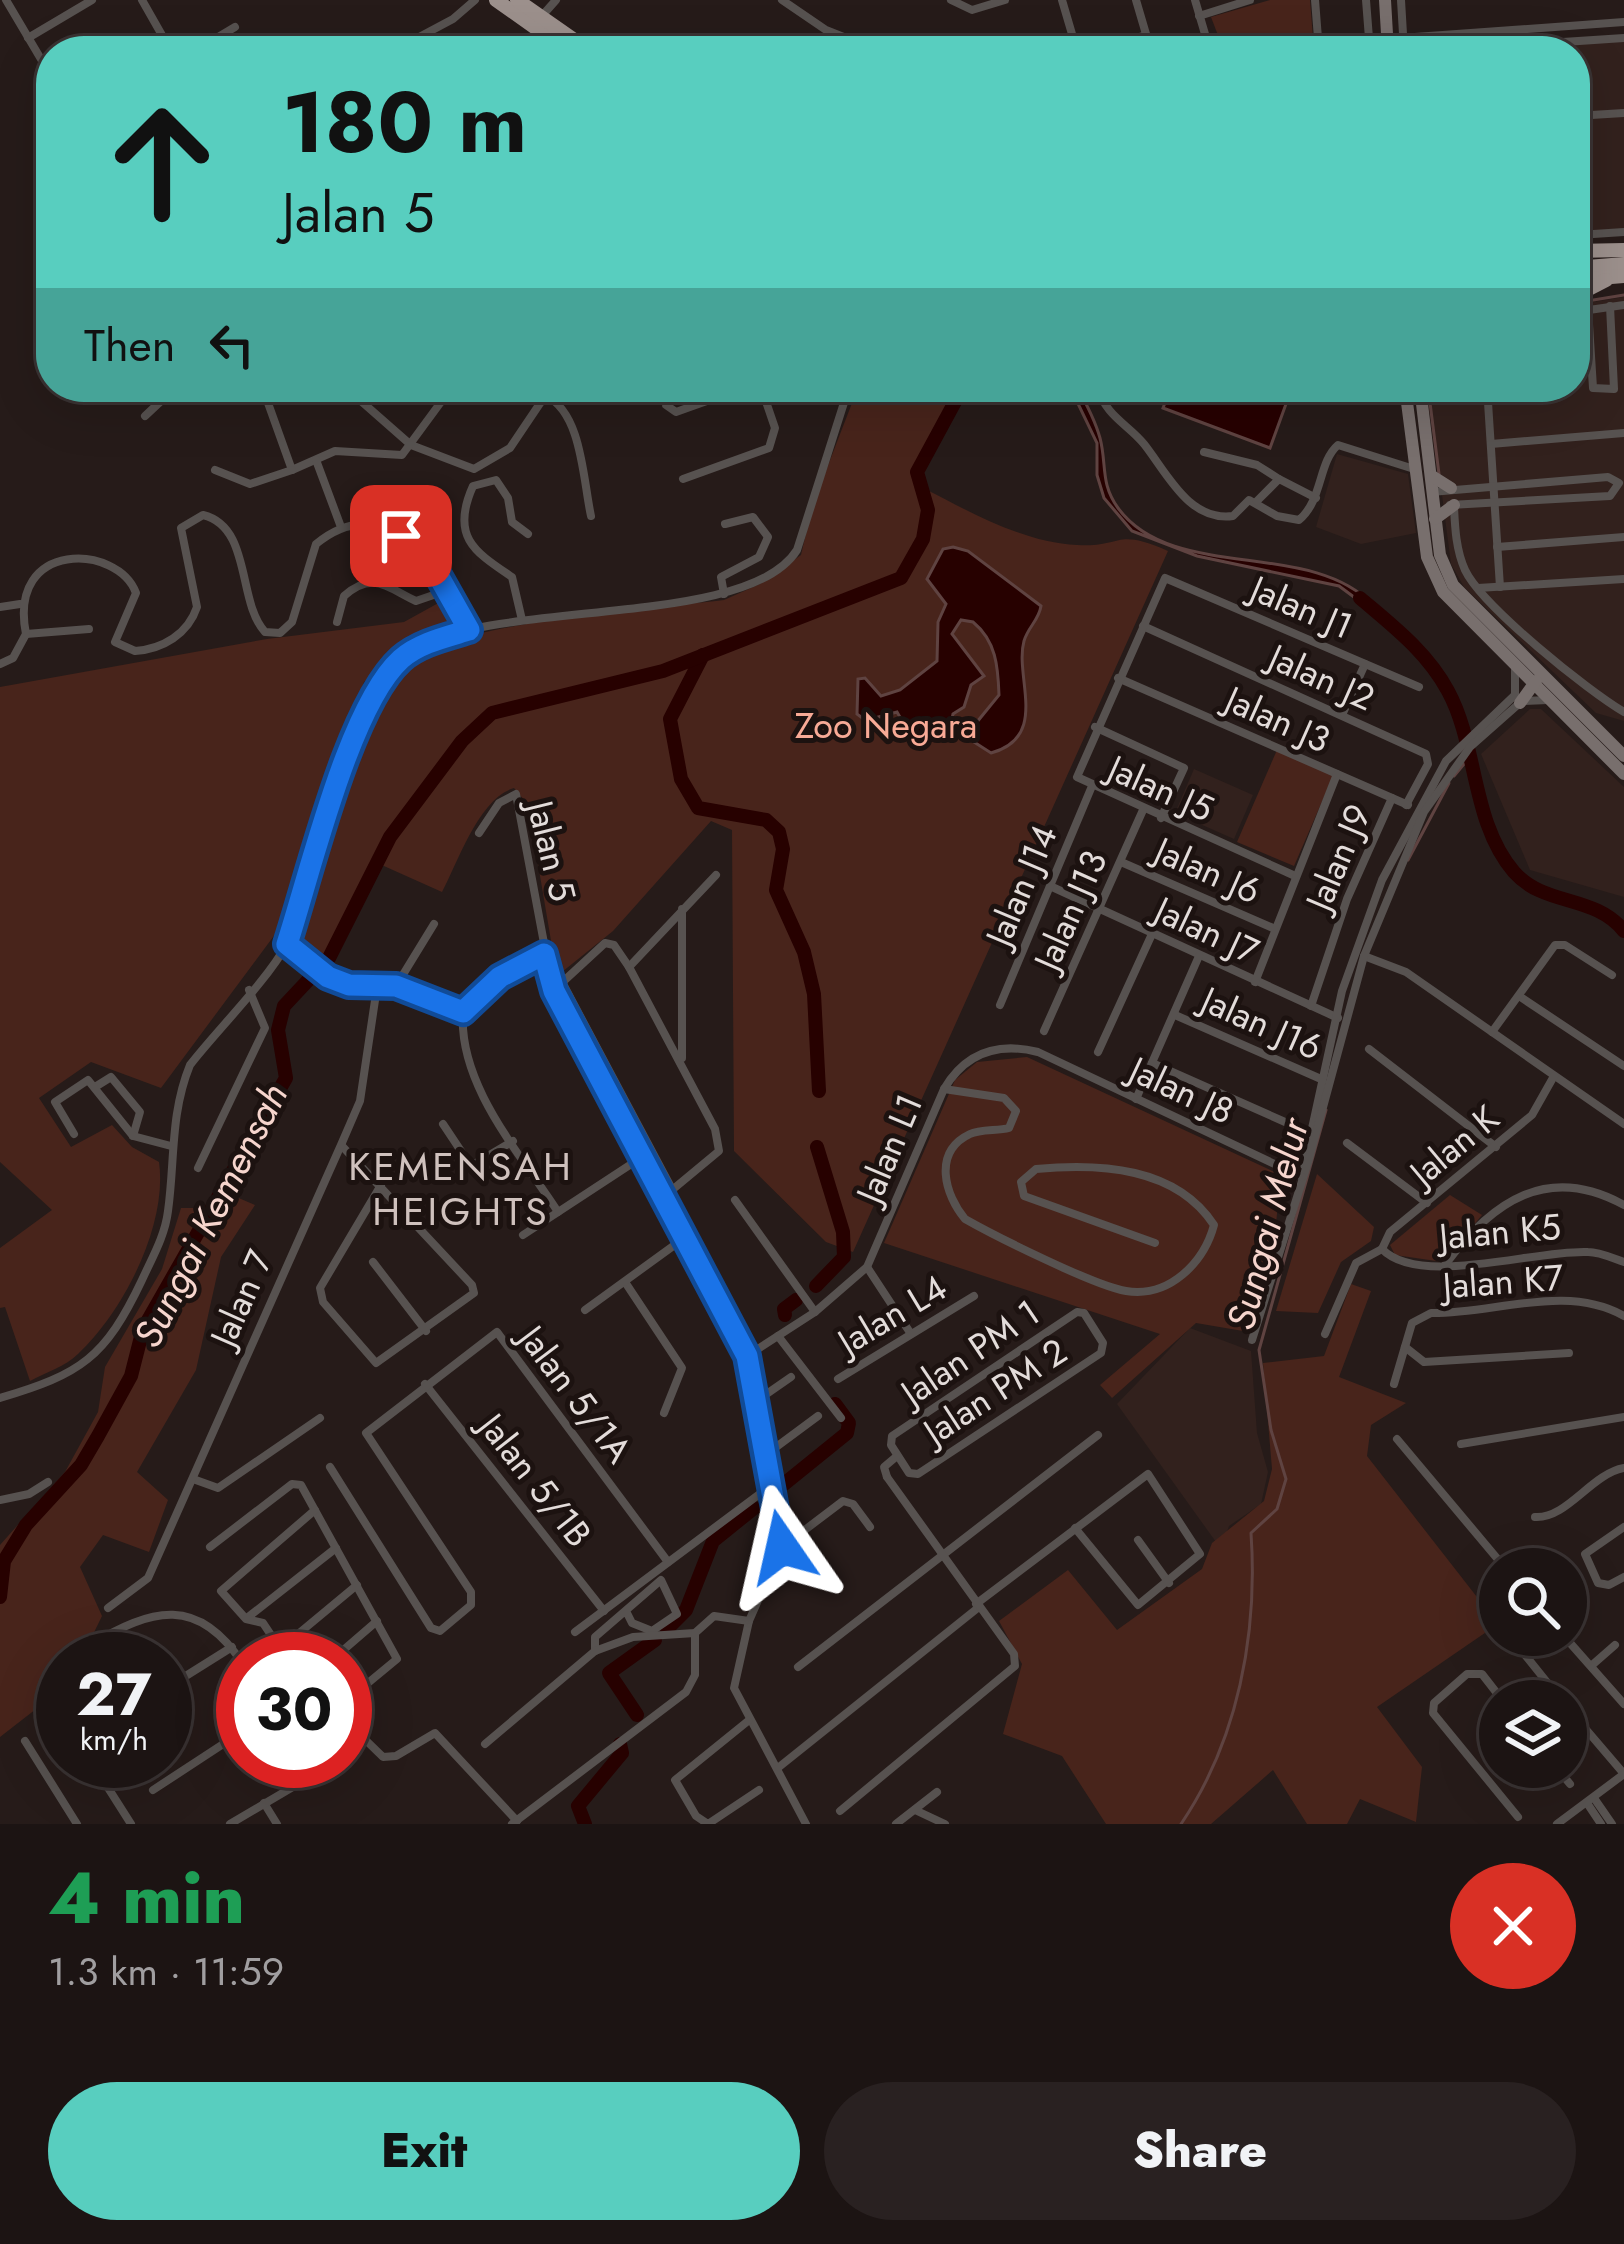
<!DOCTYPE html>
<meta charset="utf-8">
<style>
:root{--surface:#1c1413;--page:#292121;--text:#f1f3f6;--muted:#a09ea0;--line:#3a3333;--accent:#58cebf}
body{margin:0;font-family:Jost,sans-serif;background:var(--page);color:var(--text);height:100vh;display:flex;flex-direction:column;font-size:45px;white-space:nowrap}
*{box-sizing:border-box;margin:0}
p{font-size:39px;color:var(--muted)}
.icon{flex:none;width:66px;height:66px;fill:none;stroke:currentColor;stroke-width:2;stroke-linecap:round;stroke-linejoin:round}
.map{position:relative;height:1824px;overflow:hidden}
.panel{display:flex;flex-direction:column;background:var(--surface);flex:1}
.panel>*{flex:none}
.guide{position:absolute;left:36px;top:36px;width:1554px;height:366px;border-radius:48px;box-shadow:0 12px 48px #0002,0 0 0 3px var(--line);background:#58cebf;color:#111;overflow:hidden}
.buttons{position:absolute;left:1479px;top:1548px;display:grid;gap:24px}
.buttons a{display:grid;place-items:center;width:108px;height:108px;border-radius:50%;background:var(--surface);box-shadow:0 12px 48px #0002,0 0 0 3px var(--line);font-size:60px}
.speed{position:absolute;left:36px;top:1632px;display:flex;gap:24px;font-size:60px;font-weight:700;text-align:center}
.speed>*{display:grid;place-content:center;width:156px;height:156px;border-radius:50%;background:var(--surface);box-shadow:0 12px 48px #0002,0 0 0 3px var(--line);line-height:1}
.speed small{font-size:30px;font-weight:400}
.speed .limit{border:18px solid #d22;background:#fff;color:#111}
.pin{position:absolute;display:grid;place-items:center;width:102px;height:102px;color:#fff;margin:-51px;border-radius:24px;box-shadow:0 6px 18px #0006}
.me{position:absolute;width:132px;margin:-66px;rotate:349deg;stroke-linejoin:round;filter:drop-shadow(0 0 9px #0008)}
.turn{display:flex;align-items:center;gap:42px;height:252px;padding:0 48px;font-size:54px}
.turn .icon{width:156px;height:156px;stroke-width:2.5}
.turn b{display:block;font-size:84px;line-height:102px}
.then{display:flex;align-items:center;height:114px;padding:0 48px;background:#0003;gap:24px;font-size:45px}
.round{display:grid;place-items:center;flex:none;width:126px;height:126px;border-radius:63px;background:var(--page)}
.headline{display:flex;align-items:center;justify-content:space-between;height:204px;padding:0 48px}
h1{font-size:72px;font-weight:800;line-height:90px;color:#1e9e55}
.action{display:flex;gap:24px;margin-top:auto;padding:24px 48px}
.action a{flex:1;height:138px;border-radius:72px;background:var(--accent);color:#111;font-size:48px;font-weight:800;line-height:138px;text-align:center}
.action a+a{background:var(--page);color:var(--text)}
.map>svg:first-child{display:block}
.built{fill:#32211d}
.green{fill:#48241b}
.water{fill:#270100;stroke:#5f4341;stroke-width:3}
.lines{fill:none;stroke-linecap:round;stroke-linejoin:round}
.stream{stroke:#5f4341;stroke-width:3}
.river{stroke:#270100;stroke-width:14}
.minor{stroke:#575250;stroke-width:8}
.secondary{stroke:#786f6d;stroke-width:12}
.trunk{stroke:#9c908c;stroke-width:14}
.route-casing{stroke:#114b97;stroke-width:30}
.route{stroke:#1a73e8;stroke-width:21}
.labels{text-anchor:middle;stroke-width:10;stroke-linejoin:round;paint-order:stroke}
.street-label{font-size:36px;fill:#e3dcda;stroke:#1c1210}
.park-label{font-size:36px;fill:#f8aa96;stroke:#1c1210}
.neighbourhood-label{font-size:39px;letter-spacing:3px;fill:#cfc1bd;stroke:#1c1210}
.water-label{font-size:39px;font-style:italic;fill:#f6d5cd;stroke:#1c1210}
</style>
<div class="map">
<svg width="1624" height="1824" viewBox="0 0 1624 1824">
<rect width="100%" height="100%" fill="#261b19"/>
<g class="built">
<polygon points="1624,41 1624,230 1575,232 1575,51 1471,51"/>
<polygon points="1624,297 1624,721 1596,713 1464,587 1451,564 1428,387 1575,387 1575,305"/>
<polygon points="1337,454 1408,474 1416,533 1361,544 1316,527"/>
<polygon points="1530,709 1541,709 1624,787 1624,897 1530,870 1481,754"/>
<polygon points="1194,769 1253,795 1234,839 1175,813"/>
<polygon points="1190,1328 1251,1351 1257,1433 1268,1472 1261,1504 1229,1526 1221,1549 1117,1404"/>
</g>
<g class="green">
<polygon points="1270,0 1310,0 1314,51 1224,51 1211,17"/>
<path d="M 858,387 L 958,387 L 964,396 L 924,472 L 927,490 C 972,513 1025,543 1077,545 C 1124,548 1113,527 1168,551 L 853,1252 L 826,1242 L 734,1151 L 732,830 L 711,821 L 613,931 L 557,976 L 528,805 L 514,788 C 479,798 458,862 442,892 L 375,862 L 325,966 L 298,948 L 293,932 C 331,851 345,738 402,668 C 440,622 659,608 724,600 L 760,584 L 801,555 C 814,495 837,444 858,387 Z"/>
<path d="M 442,601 L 455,623 L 421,637 L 364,682 L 276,933 L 161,1088 L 91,1062 L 39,1098 L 71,1147 L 112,1125 L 132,1147 L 159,1162 C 168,1225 123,1312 78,1354 C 66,1366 45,1373 30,1381 L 5,1307 L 0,1308 L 0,1248 L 52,1210 L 0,1162 L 0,687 L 267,639 L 404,622 Z"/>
<polygon points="1277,750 1334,774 1294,866 1237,842"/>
<polygon points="1027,1057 1281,1175 1274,1243 1243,1331 1196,1323 1112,1398 1100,1385 1160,1334 884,1243 955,1080 977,1062"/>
<polygon points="1317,1174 1374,1227 1371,1241 1341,1262 1318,1313 1276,1311"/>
<polygon points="1450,1195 1482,1215 1443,1262 1395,1255 1390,1245"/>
<polygon points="234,1196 255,1205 221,1257 196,1370 137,1472 168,1500 149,1552 103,1535 80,1567 102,1616 81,1659 63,1659 63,1688 0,1737 0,1545 65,1472 98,1412 105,1367 162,1269 181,1208 218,1208"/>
<polygon points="1351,1284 1371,1291 1339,1377 1406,1403 1371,1425 1367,1456 1498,1624 1377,1707 1422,1767 1416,1822 1360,1799 1347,1824 1307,1824 1273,1770 1211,1824 1106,1824 1062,1756 1003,1734 1022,1664 999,1621 1068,1570 1117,1630 1202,1569 1212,1543 1264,1501 1272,1469 1263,1363 1324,1356"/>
</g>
<g class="water">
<path d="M 1070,387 L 1077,387 C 1086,403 1095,420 1100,438 C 1107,465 1100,483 1118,508 C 1173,583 1310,538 1373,605 L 1370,609 L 1339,586 L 1197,556 L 1132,531 L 1104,498 L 1097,475 L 1097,443 Z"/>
<polygon points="1171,387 1273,387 1290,393 1270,448 1163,408"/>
<path d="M 953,547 L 968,551 L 1041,606 C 1039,620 1028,627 1024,641 C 1014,677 1050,737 991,753 L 974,742 L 977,722 L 999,695 C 998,666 996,641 973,622 L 961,620 L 952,634 L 984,676 L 971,685 L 964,707 L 953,714 L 948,738 L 936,734 L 915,743 L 897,712 L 878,717 L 873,726 L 857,714 L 858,679 L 865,678 L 881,696 L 900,690 L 937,661 L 938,622 L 946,604 L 927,579 L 943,549 Z"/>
</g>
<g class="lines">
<g class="stream">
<polyline points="1575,303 1624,295"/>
<polyline points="1428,387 1439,474"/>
<polyline points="1454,776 1469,758"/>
<polyline points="1408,860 1449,783"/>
<path d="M 1181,1824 C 1238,1740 1258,1634 1251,1533 L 1277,1509 L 1286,1479 L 1271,1430 L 1259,1350 L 1326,1110"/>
</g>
<g class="river">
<path d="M 1360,598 C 1393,626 1427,652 1448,691 C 1478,746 1471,822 1514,872 C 1545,907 1594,894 1624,931"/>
<polyline points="703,655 670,719 681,779 698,808 766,820 779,832 783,849 776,890 804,952 814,994 819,1091"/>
<polyline points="816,1286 844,1257 843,1232 817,1147"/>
<polyline points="785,1315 784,1309 796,1300"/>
<polyline points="784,1484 847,1433 849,1423 835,1404"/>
<polyline points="0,1597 4,1561 26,1525 81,1465 98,1436 131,1376 143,1329 286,1078 278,1030 284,1006 329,958 390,837 462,741 492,713 663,671 901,578 923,539 928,510 917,472 963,387"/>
<polyline points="667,1629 686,1610 713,1541 754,1508"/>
<polyline points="637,1715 609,1673 655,1640"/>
<polyline points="585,1824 578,1806 622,1753 620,1744"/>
</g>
<g class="minor">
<polyline points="6,0 51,76"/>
<polyline points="142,0 171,51"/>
<polyline points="782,0 826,30 879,51"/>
<polyline points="951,0 972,10 1005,0"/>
<polyline points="1062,0 1077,51"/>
<polyline points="1136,0 1151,51"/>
<polyline points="1195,0 1210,51"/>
<polyline points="1315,0 1319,51"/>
<polyline points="1366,0 1370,51"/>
<polyline points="1401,0 1404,51"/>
<polyline points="1199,16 1250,0"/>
<polyline points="541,17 556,0"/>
<polyline points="28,38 92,0"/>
<polyline points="1387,39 1624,22"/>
<polyline points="1458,49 1624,38"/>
<polyline points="195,51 235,27"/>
<polyline points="393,51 453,19 475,0"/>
<polyline points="1092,51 1146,35"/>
<polyline points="1575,116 1624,113"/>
<polyline points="1575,132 1583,117"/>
<polyline points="1575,178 1578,235"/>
<polyline points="1578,235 1624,232"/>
<polyline points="1588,308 1593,388 1614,389 1610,306"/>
<polyline points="1575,312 1624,305"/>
<polyline points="345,387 411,445 474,469 510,448 551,387"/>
<polyline points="597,387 615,399"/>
<polyline points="670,387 666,405 676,412 746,387"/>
<path d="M 1098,387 C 1105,416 1128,424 1144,444 C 1167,473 1189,522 1233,516 L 1249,500 L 1277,516 L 1299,520 C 1323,500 1318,462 1338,445 L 1414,469"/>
<polyline points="1487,387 1500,587"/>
<polyline points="1533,387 1536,396 1554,395 1556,387"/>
<path d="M 546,396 C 582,413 583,480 591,516"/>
<polyline points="268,403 292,470 335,451 402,455 452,387"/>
<polyline points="145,416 176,387"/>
<polyline points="1491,444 1624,433"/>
<polyline points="1204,452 1257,465 1279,479"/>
<polyline points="316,460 341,527"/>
<polyline points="215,470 250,484 292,470"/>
<polyline points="683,479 769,448 775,428 761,387"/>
<polyline points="1431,492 1608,477 1619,483 1610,496 1450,505"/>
<polyline points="1257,501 1279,479 1316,498"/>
<path d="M 1454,507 C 1455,528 1456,550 1465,570 C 1482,606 1588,691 1624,712"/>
<polyline points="1497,547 1624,537"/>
<polyline points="1478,588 1624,579"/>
<polyline points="724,594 721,577 759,557 768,537 753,517 725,524"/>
<polyline points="0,607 20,604"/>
<path d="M 522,620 L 512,577 C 475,552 450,537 473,486 L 496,480 L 508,498 L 512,522 L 528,534"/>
<path d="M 337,622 L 344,596 C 373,570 388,588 416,601 L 448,590"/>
<polyline points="1143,626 1426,754 1428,764 1406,805"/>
<polyline points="26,634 89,629"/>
<path d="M 0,664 L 13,658 L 26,634 C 7,539 118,544 136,593 L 115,642 L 135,651 C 163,649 188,634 197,607 L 181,528 L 203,515 C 252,527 237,602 265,632 L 280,633 L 292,622 L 316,544 C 389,484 440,575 469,630"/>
<polyline points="1118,678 1408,805"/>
<polyline points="1342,715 1365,664"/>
<polyline points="1095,727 1184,768 1161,818"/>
<polyline points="479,833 499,803 516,794 553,991 747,1356 781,1548 749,1621 734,1688 806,1824"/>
<polyline points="1121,862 1273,928"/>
<polyline points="1293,875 1077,777 1165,578 1419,687"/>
<polyline points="1050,886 1338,1018"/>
<polyline points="287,944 328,977 349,985 396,986 463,1012"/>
<path d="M 544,954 L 501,977 L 463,1012 C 458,1085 520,1153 558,1212"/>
<polyline points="1364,956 1406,972 1624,1124"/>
<polyline points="629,967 716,875"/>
<polyline points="562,982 673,1191"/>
<polyline points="1255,982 1337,774"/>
<polyline points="396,986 434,924"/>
<polyline points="554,990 605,943 614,945 629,967 715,1129 719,1151 666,1195"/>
<polyline points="1519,996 1624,1066"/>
<polyline points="1000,1005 1092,786"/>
<polyline points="1311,1006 1347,899 1392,798"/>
<polyline points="1175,1015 1321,1079"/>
<polyline points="1044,1031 1143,810"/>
<polyline points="1492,1032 1555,945 1565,945 1612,975"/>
<polyline points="1369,1049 1496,1147"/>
<polyline points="1098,1052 1152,934"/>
<polyline points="682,1058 682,909"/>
<polyline points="1152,1063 1310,1133"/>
<polyline points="95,1087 111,1077 140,1112 133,1136"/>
<path d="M 944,1089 L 1004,1098 L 1016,1111 L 1009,1128 C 998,1131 980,1129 970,1134 C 932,1152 945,1195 965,1219 C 995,1236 1095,1286 1126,1291 C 1170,1298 1204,1262 1214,1225 C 1176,1167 1100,1163 1036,1169 L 1021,1182 L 1024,1196 L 1155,1243"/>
<polyline points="1136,1099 1199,956"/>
<polyline points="443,1124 471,1166 513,1141"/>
<polyline points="74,1134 55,1102 88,1080 133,1136 171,1146"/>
<polyline points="1347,1143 1427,1203"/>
<polyline points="342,1146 472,1285 474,1293 376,1363 323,1302 320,1288 381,1185"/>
<polyline points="1304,1165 1342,991 1382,880 1446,761 1515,695 1515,669"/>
<polyline points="198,1168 265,1028 249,990"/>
<polyline points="735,1200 815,1312"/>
<polyline points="523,1235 642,1157"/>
<path d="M 1382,1249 C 1419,1288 1537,1249 1588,1252 C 1600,1252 1612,1258 1624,1262"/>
<polyline points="1382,1249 1390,1232 1532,1115 1554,1076"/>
<polyline points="373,1262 426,1331"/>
<path d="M 1445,1265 C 1492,1201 1548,1163 1624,1205"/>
<polyline points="867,1267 911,1334"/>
<polyline points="625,1282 682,1368 664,1413"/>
<polyline points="585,1310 687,1236"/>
<polygon points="1077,1312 1084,1313 1103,1343 1101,1353 918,1474 909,1473 891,1445 892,1436"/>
<polyline points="1325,1334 1356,1263 1382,1249"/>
<polyline points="778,1336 841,1418"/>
<polyline points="1252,1340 1309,1159 1364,956 1424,812 1470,747 1522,701 1548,700"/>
<polyline points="1405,1347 1424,1362 1569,1353"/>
<path d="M 747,1356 L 815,1312 L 867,1267 L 944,1089 C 966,1052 998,1042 1038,1052 L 1302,1177"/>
<polyline points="838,1379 974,1296"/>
<polyline points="425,1384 604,1611"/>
<path d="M 1394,1384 L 1412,1323 L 1431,1313 C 1494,1314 1566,1283 1624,1316"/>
<path d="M 0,1398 C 81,1374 105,1358 142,1280 C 152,1258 165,1236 168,1211 C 175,1161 170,1114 190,1065 C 217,1030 266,982 287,944 C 328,870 338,692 416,648 C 505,599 748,628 797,550 L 849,387"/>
<polyline points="755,1402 791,1377"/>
<polyline points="1397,1439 1506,1569"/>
<polyline points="1461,1444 1624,1417"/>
<polyline points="764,1456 818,1416"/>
<polyline points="330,1467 431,1628 440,1631 471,1605 471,1592 366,1433 497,1332 668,1562"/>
<polyline points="887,1477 884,1467 897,1456"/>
<polyline points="193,1479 218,1488 320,1418"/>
<polyline points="0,1500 29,1494 48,1482"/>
<path d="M 1535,1517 C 1567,1519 1591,1474 1624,1468"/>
<polyline points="1624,1527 1585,1554 1598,1583 1609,1585 1624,1577"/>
<polyline points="1138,1540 1169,1583"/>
<polyline points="210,1547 292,1484 301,1485 397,1659 345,1702"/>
<polyline points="781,1548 843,1501 853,1504 870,1527"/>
<polyline points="976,1604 1148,1474 1200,1554 1138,1605 1075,1528"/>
<polyline points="108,1608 148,1578 341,1145 360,1101 377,987"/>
<polyline points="247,1618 336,1548"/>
<polyline points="575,1632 769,1487"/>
<polyline points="1509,1635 1562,1701"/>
<polyline points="1563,1635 1624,1704"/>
<path d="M 90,1645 C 152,1608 198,1595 243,1664"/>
<polyline points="280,1649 357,1585"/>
<polyline points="595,1651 595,1637 661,1580 677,1614 652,1631 632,1623 627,1613"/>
<polyline points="287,1659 263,1623 246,1619 221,1591 315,1510"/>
<polyline points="333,1659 377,1621"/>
<polyline points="1591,1666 1615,1645"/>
<polyline points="798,1667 1098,1435"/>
<polyline points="165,1689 232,1647"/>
<polyline points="1503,1701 1482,1674 1467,1674 1434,1703 1433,1713 1518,1817"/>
<polyline points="1545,1701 1555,1692"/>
<polyline points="1566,1706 1624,1774"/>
<polyline points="345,1720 383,1757 396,1756 435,1733 517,1821"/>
<polyline points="748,1721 675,1780 696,1816 708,1824 759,1790"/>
<polyline points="25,1741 77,1824"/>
<polyline points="485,1744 595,1651 633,1637 695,1633 714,1616 749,1621"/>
<polyline points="91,1761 131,1824"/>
<polyline points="779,1767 979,1607"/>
<polyline points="1556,1767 1570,1784"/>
<polyline points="153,1790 243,1731"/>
<polyline points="1594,1798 1612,1824"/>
<polyline points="264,1803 277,1824"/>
<polyline points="1587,1803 1601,1824"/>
<polyline points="915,1810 945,1824"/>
<polyline points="840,1811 1015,1666 1014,1654 887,1477"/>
<polyline points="230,1824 308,1778 312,1773 305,1761"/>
<polyline points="512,1824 686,1692 695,1675 695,1633"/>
<polyline points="896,1824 937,1792"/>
<polyline points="1557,1824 1624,1774"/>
</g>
<g class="secondary">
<polyline points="1385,0 1388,51"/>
<polyline points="1405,387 1427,557 1443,592 1624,774"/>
<polyline points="1420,387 1440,555 1453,585 1624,756"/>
<polyline points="1432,476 1451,488"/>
<polyline points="1435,519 1454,505"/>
<polyline points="1520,703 1536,681"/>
</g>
<g class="trunk">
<polyline points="496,0 568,51"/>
<polyline points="517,0 590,51"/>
<polyline points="1575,251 1624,250"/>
<polyline points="1575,268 1624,264"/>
<polyline points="1575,280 1624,276"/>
<polyline points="1575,296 1606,280"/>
</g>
</g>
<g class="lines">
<g class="route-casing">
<path id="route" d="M 401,536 L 434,568 L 469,630 C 446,637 419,643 401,659 C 349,706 310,874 287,944 L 328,977 L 349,985 L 396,986 L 463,1012 L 500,977 L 544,954 L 554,991 L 747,1356 L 782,1547"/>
</g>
<use href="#route" class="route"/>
</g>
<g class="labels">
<g class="street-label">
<text transform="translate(1302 607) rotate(23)" y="13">Jalan J1</text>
<text transform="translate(1322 677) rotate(24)" y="13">Jalan J2</text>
<text transform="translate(1278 719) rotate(24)" y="13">Jalan J3</text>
<text transform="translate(1161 788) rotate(24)" y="13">Jalan J5</text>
<text transform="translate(552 851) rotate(76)" y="13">Jalan 5</text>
<text transform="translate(1338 857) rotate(-67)" y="13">Jalan J9</text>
<text transform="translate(1208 870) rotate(24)" y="13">Jalan J6</text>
<text transform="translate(1021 885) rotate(-67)" y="13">Jalan J14</text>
<text transform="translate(1070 910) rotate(-66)" y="13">Jalan J13</text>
<text transform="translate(1207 930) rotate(25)" y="13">Jalan J7</text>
<text transform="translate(1262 1023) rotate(24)" y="13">Jalan J16</text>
<text transform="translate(1182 1090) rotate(25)" y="13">Jalan J8</text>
<text transform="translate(1454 1145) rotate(-40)" y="13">Jalan K</text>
<text transform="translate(889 1148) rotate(-67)" y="13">Jalan L1</text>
<text transform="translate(1500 1231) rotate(-5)" y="13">Jalan K5</text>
<text transform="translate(1503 1281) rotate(-4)" y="13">Jalan K7</text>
<text transform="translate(241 1298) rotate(-66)" y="13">Jalan 7</text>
<text transform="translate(892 1314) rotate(-31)" y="13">Jalan L4</text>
<text transform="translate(970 1352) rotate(-34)" y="13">Jalan PM 1</text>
<text transform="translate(995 1391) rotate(-33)" y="13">Jalan PM 2</text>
<text transform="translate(576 1394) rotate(53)" y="13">Jalan 5/1A</text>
<text transform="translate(536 1480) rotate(52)" y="13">Jalan 5/1B</text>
</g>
<g class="park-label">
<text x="886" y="738">Zoo Negara</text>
</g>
<g class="neighbourhood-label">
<text x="461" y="1180">KEMENSAH<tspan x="461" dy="45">HEIGHTS</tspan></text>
</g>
<g class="water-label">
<text transform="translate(210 1215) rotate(-63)" y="14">Sungai Kemensah</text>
<text transform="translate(1267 1224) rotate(-75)" y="14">Sungai Melur</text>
</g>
</g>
</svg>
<div class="buttons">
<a><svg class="icon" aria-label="search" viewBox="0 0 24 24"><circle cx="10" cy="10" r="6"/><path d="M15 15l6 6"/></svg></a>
<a><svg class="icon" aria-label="layers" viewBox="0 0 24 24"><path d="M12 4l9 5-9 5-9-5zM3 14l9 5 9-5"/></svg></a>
</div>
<div class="speed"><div>27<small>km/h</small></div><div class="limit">30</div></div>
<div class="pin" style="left:401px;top:536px;background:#d93025"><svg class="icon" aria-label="arrive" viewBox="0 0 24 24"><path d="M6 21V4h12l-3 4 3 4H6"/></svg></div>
<svg class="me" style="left:782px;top:1547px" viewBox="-20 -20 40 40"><path d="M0-17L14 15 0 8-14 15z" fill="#1a73e8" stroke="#fff" stroke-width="4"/></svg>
<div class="guide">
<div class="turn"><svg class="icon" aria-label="ahead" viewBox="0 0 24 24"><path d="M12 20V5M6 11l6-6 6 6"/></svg><div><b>180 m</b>Jalan 5</div></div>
<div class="then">Then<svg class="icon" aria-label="left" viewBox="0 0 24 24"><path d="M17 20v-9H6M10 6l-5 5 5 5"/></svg></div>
</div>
</div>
<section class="panel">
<div class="headline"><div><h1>4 min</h1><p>1.3 km · 11:59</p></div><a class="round" style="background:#d93025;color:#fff"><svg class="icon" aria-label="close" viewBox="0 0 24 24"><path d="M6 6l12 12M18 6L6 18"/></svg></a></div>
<div class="action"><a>Exit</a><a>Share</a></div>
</section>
